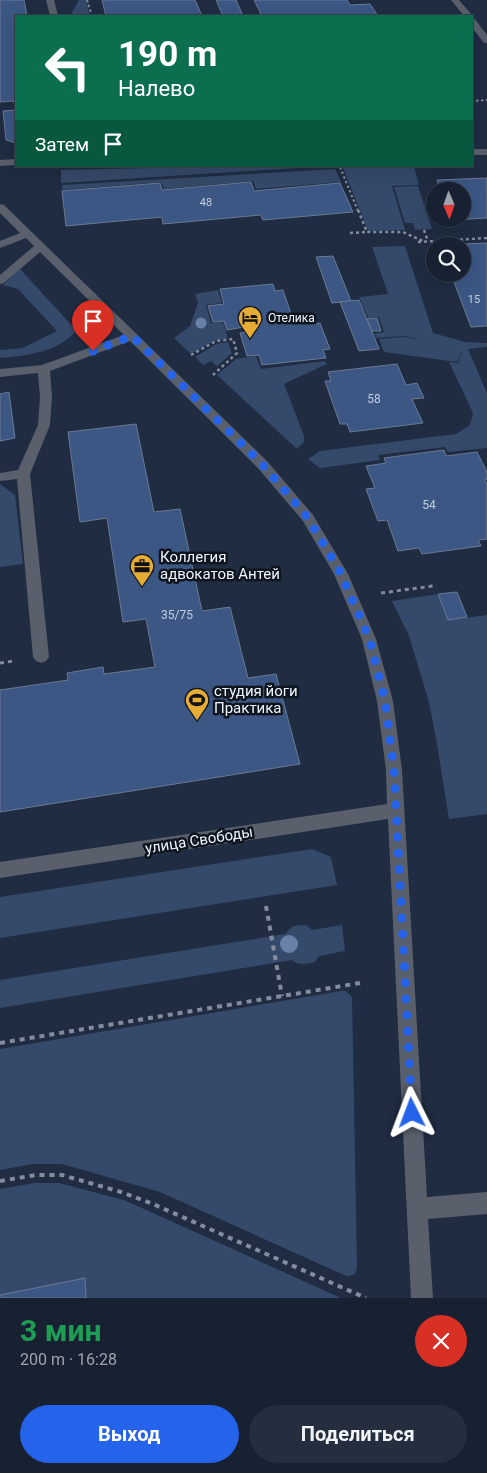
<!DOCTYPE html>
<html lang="ru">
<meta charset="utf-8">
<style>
:root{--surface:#172132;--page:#242e3e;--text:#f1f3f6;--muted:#9ea3ac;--line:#363e4d;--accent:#2563eb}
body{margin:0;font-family:Roboto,sans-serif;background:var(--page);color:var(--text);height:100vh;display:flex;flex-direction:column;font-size:19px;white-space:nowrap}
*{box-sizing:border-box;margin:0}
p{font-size:16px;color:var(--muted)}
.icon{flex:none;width:28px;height:28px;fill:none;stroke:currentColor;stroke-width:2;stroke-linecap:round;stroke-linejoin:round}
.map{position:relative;height:1298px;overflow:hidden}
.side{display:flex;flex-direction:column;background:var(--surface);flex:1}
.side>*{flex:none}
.guide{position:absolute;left:15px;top:15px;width:458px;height:152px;border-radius:0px;box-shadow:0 5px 20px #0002,0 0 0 1px var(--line);background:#0b6e4f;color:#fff;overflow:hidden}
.needle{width:32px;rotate:178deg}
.tools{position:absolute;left:426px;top:182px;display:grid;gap:10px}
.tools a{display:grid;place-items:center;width:45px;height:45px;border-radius:50%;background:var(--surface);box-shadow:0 5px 20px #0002,0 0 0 1px var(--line);font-size:25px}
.pin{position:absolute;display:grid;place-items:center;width:42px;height:42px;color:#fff;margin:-51px -21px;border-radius:50% 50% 50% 0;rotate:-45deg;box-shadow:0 0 5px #0007}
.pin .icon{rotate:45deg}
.me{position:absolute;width:55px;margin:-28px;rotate:357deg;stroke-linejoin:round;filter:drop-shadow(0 0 4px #0008)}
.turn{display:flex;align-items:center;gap:18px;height:105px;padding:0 20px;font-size:22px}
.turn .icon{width:65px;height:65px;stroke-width:2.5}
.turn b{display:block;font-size:35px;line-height:42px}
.then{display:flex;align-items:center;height:48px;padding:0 20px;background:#0003;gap:10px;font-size:19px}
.round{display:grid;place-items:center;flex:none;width:52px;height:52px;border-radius:26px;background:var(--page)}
.headline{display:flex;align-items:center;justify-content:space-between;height:85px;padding:0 20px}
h1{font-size:30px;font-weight:700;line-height:38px;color:#1e9e55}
.cta{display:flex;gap:10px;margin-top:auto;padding:10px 20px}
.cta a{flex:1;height:58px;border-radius:30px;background:var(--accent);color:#fff;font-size:20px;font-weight:700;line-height:58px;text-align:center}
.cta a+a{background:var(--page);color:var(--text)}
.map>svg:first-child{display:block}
.green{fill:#35496a}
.building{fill:#3c5784;stroke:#6a7a94}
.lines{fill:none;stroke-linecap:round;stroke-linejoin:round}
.path-far3{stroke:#838c9c;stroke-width:2;stroke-dasharray:2.5 2.5;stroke-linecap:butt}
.path-far2{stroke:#838c9c;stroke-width:2.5;stroke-dasharray:3 3;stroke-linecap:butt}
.path-far1{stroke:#838c9c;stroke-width:3;stroke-dasharray:4 4;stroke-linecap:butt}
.path{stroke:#838c9c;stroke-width:4;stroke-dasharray:5 5;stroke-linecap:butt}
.minor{fill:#59606b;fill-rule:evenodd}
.tree{fill:#6881a9}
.route{stroke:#2563eb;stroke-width:9;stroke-dasharray:0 16.2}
.labels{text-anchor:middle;stroke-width:5;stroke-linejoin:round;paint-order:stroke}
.far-number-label{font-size:11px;fill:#c2cee0}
.far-poi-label{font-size:12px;fill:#eff5fe;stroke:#0e151e;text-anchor:start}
.number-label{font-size:12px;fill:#c2cee0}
.poi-label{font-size:15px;fill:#eff5fe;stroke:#0e151e;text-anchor:start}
.street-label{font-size:15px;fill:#eff5fe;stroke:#0e151e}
</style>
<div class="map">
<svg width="487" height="1298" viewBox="0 0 487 1298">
<rect width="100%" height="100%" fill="#1f2c42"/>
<g class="green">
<polygon points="79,0 86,0 90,16 70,16"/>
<polygon points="239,166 328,166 61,183 61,170"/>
<polygon points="371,166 414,166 419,185 392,186 405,230 368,231 343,168"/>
<polygon points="335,169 341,182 256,189 253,181 164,189 161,182 62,190 62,185"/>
<polygon points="418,186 432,229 415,230 413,223 405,223 394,187"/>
<polygon points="405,246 433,333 465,342 487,343 487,347 468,349 487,393 487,448 448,452 445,447 378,455 380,460 320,468 308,459 320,451 456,434 470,425 473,413 449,362 458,363 463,349 457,362 384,352 379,339 404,337 423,340 404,336 376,338 374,334 384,332 379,317 368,318 359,297 388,294 372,247"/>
<path d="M 20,269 L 75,329 L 75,332 C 58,352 25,356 0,358 L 0,350 L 23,348 L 57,331 L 18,289 L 3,285 Z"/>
<polygon points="218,290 222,303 206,305 211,323 223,322 228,338 214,341 191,354 174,338 190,326 198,303 195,294"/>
<polygon points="228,342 232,353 217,366 211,361 203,365 195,357 216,344"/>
<polygon points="256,356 261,369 325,361 327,364 284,384 304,436 304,442 297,449 217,375 236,359"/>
<polygon points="0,484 15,495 23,564 0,567"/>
<polygon points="438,594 448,620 487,615 487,814 449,819 437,744 429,702 409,636 392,601"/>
<polygon points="312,849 331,857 337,885 0,938 0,897"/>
<path d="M 306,925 L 312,930 L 342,925 L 345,951 L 319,956 L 315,962 C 306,964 299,966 292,960 L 0,1008 L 0,980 L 285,934 L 293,926 Z"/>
<polygon points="341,991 346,991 352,997 357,1267 355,1274 349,1276 344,1275 160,1192 62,1164 32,1164 0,1170 0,1049"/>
<polygon points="34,1183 59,1183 124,1200 341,1298 86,1298 84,1279 0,1295 0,1189"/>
</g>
<g class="building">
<polygon points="0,0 24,0 27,16 16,16 16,143 6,140 3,111 15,110 14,101 0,102"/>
<polygon points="102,0 195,0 202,16 106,16"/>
<polygon points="216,0 236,0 243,16 223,16"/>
<polygon points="254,0 347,0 350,5 370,4 378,16 262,16"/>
<polygon points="487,178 487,218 451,220 462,219 462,191 441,191 437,180"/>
<polygon points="251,182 254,191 340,183 353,212 263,220 261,215 163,224 162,217 66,226 62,191 160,183 162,190"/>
<polygon points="487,243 487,326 471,327 451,274 462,274 462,246 440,245"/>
<polygon points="333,256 351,301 332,303 316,257"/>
<polygon points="273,284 275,291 283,290 291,314 284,315 285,319 310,317 313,324 320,323 330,349 323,350 326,358 262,365 259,355 247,356 240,333 246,332 244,327 227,330 224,321 213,322 208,306 224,304 220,289"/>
<polygon points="359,300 379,349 359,351 340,302"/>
<polygon points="377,318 381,331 372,331 367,319"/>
<polygon points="397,364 406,385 417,383 424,398 412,399 423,423 350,432 347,424 340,424 325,381 331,381 328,372"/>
<polygon points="9,392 15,438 0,441 0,394"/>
<polygon points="136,424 154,512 180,509 202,611 230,607 248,678 276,674 300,764 0,812 0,690 68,680 67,673 103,667 104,674 155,667 146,619 123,622 107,518 80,522 68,432"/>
<polygon points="444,450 446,456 477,452 487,472 487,479 485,480 487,485 487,539 478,540 481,546 422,554 419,548 398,551 387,520 378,521 366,489 375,488 366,466 386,463 384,458"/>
<polygon points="457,592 467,617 448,620 438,594"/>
<polygon points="85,1278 86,1298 0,1298 0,1295"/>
</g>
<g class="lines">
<g class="path-far3">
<polyline points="87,0 92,16"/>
<polyline points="471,101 487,100"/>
<polyline points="340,167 358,211"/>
</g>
<g class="path-far2">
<polyline points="358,210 367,232 403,232 423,241"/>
<polyline points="424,230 428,241"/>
<polyline points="350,233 367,232"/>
<polyline points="418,242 487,238"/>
<polyline points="191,355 216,341 233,339 237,353 213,375"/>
</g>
<g class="path-far1">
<polyline points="381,593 433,586"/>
<polyline points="0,663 14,661"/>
</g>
<g class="path">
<polyline points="266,906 282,996"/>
<polyline points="0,1043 360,983"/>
<polyline points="0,1181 36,1175 62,1175 121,1192 153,1204 366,1298"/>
</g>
<g class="minor">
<polygon points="46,0 54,0 58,16 50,16"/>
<polygon points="451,0 459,0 471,14 472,16 471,17 464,16"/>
<polygon points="471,18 474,18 487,35 487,43 484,43 471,26"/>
<rect x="471" y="149" width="16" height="6"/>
<polygon points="16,159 16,165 0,166 0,160"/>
<polygon points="0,204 4,205 267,461 313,515 348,574 376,639 393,701 402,770 427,1197 487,1192 487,1214 428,1219 433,1298 411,1298 388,819 0,878 0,862 387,804 386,770 377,701 362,639 334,574 303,521 257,467 130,341 50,371 52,397 50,425 30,474 49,657 46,661 41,663 36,661 33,657 17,479 0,481 0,473 18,470 38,425 40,397 38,373 0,377 0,369 42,365 124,335 40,252 4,283 0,284 0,275 34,246 26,238 0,248 0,241 20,233 0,213"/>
</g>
</g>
<g class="tree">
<circle cx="201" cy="323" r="5.5"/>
<circle cx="289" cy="944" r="9"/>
</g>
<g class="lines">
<polyline class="route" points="93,351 132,336 262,464 308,518 341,574 369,638 385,701 394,770 412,1113"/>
</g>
<defs>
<g id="hotel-pin" transform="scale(1.25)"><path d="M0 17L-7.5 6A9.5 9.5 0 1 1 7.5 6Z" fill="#e7ac36" stroke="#0e151e"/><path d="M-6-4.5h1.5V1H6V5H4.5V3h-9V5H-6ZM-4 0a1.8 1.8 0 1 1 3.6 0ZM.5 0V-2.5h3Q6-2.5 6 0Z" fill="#111"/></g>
<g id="office-pin" transform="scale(1.25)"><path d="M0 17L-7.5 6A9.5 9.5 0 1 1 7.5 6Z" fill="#e7ac36" stroke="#0e151e"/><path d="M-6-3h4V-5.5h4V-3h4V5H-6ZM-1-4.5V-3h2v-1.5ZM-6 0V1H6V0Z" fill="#111"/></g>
<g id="stadium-pin" transform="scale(1.25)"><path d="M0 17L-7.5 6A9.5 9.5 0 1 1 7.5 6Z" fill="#e7ac36" stroke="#0e151e"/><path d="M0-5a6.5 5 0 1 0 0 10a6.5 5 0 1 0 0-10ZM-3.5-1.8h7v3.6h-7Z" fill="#111"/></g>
</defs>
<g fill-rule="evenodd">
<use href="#hotel-pin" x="250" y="318"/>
<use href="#office-pin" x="142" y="566"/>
<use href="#stadium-pin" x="197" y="700"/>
</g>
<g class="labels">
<g class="far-number-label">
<text x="206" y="206">48</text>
<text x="474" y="303">15</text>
</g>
<g class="far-poi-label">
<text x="268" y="322">Отелика</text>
</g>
<g class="number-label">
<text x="374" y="403">58</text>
<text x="429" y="509">54</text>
<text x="177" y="619">35/75</text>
</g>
<g class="poi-label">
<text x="160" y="562">Коллегия<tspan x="160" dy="17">адвокатов Антей</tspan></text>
<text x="214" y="696">студия йоги<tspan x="214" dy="17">Практика</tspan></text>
</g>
<g class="street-label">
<text transform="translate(199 840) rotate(-9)" y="5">улица Свободы</text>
</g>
</g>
</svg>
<div class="tools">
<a><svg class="needle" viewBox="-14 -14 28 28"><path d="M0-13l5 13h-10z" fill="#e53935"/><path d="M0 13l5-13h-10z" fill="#9ea3ac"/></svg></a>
<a><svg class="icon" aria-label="search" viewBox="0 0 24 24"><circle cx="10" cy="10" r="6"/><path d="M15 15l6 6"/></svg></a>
</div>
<div class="pin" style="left:93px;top:351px;background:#d93025"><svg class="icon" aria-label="arrive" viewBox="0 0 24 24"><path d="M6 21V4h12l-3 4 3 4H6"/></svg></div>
<svg class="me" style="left:412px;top:1113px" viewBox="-20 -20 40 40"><path d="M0-17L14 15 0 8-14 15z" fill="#2563eb" stroke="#fff" stroke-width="4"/></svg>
<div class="guide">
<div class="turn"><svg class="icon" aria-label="left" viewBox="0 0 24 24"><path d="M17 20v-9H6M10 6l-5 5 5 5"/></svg><div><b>190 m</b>Налево</div></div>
<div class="then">Затем<svg class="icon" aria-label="arrive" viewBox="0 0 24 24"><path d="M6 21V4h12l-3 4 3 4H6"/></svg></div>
</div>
</div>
<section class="side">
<div class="headline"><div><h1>3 мин</h1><p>200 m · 16:28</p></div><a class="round" style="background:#d93025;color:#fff"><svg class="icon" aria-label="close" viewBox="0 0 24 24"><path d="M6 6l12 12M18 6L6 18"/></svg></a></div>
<div class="cta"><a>Выход</a><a>Поделиться</a></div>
</section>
